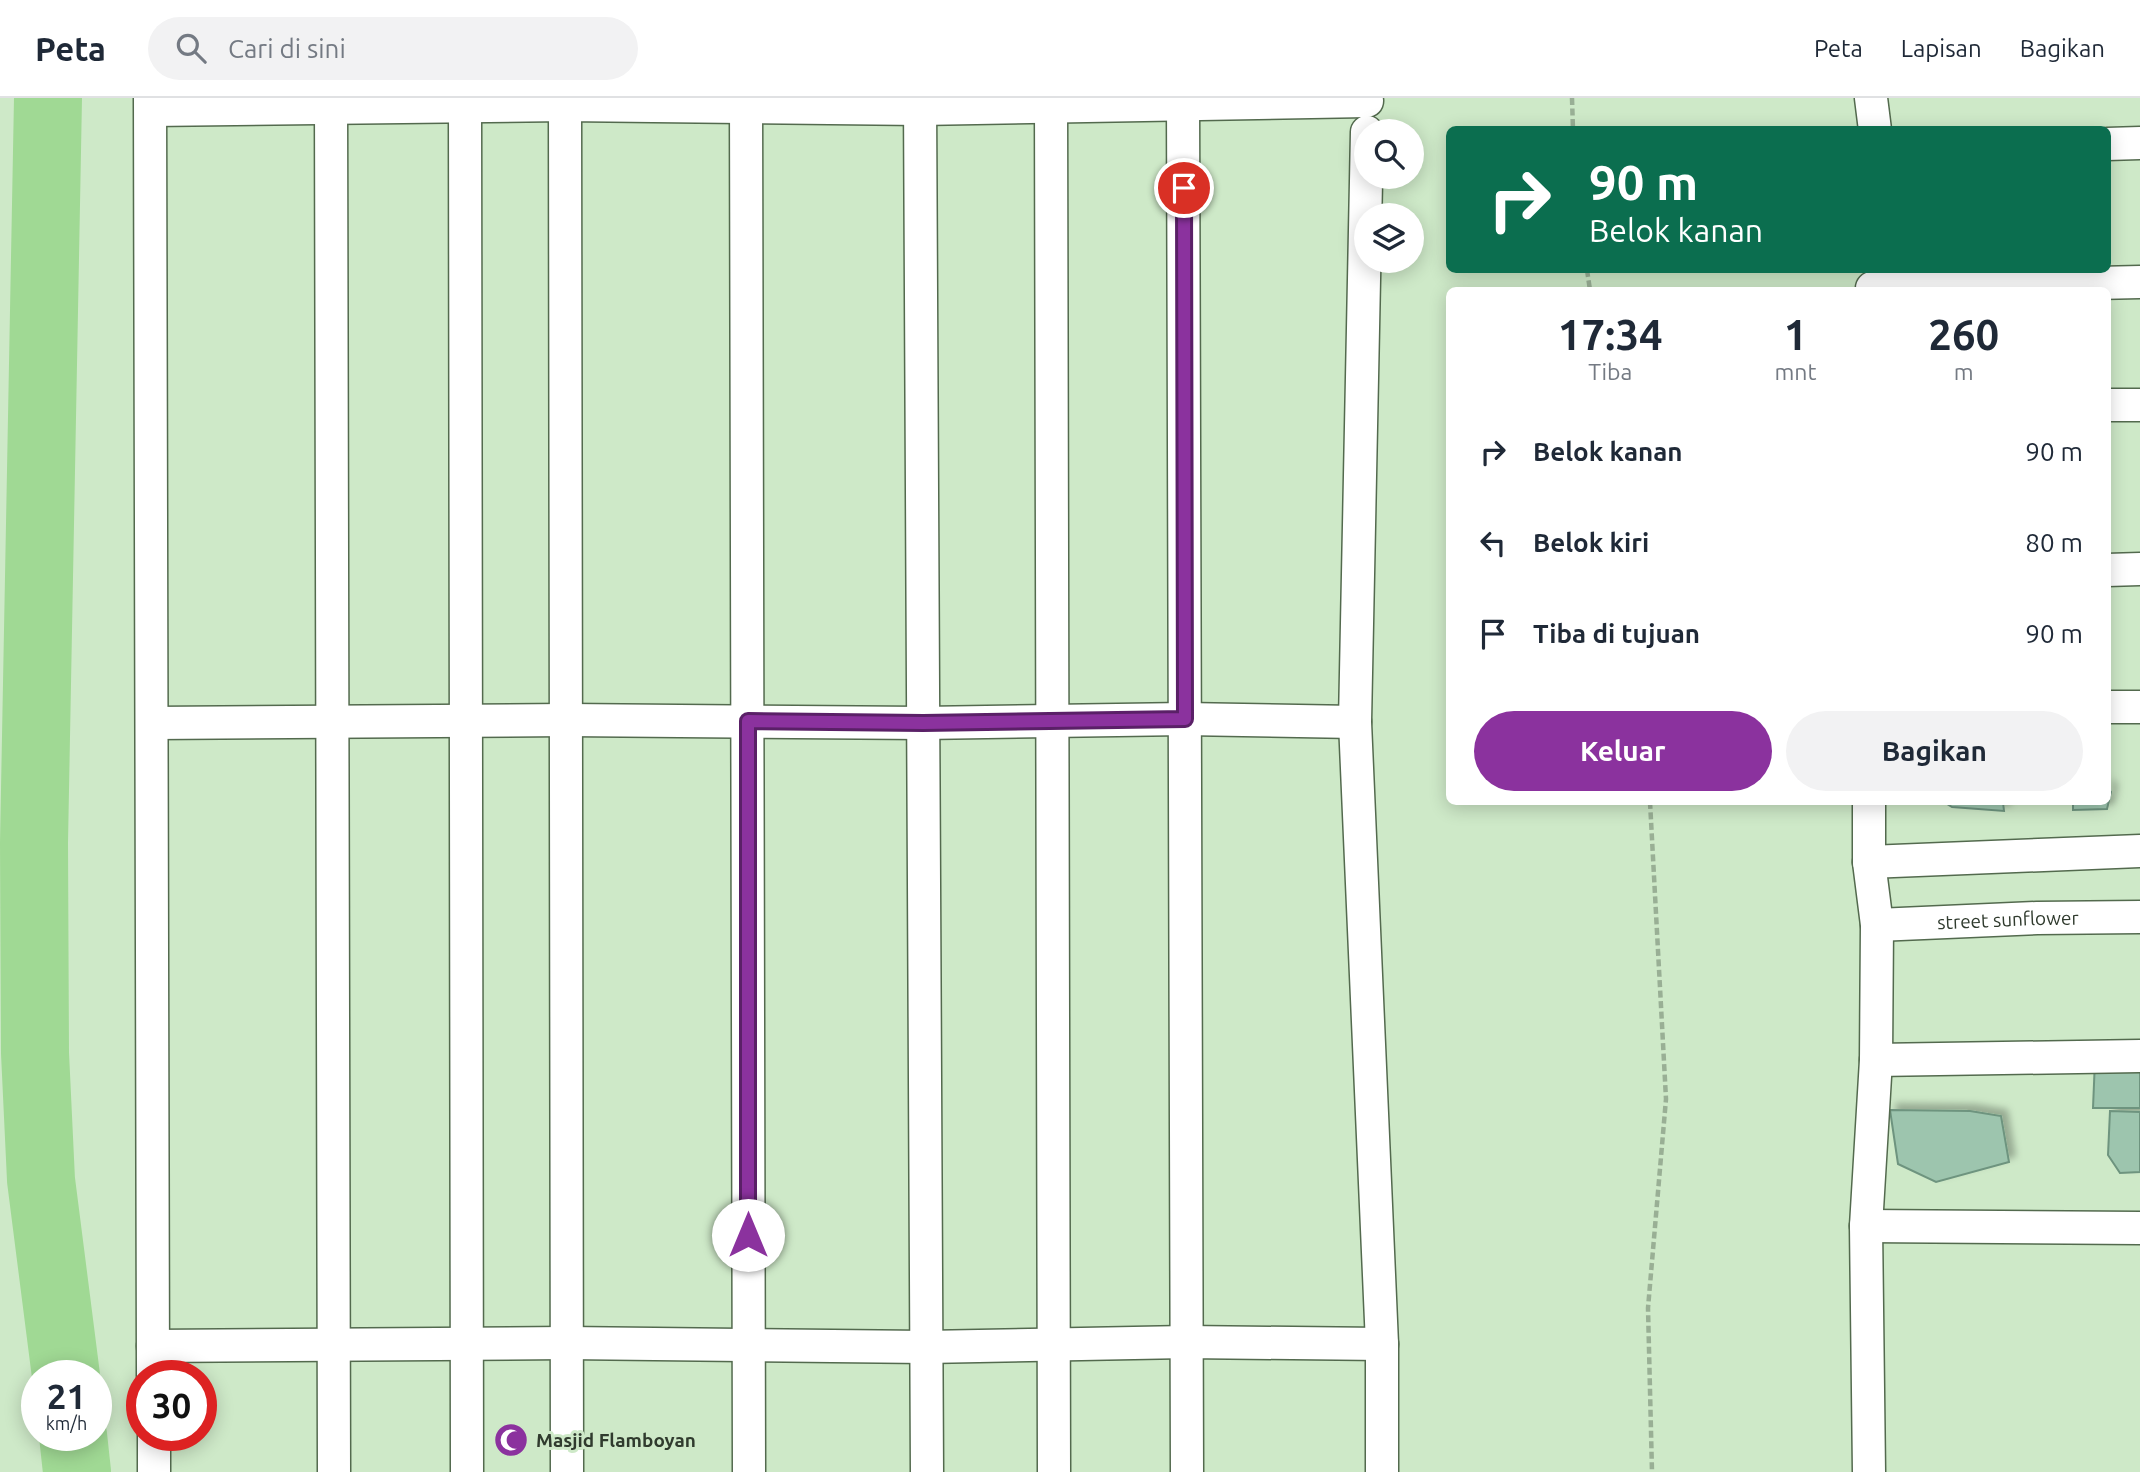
<!DOCTYPE html>
<html lang="id">
<style>
:root{--surface:#fff;--page:#f2f2f3;--text:#1f2937;--muted:#747a83;--line:#e0e1e3;--accent:#8b329e}
body{margin:0;font-family:Ubuntu,sans-serif;background:var(--page);color:var(--text);height:100vh;display:flex;flex-direction:column;font-size:26px;white-space:nowrap}
*{box-sizing:border-box;margin:0}
p{font-size:23px;color:var(--muted)}
.icon{flex:none;width:38px;height:38px;fill:none;stroke:currentColor;stroke-width:2;stroke-linecap:round;stroke-linejoin:round}
.map{position:relative;flex:1;overflow:hidden}
.panel{position:absolute;left:1446px;top:189px;width:665px;height:518px;display:flex;flex-direction:column;background:var(--surface);border-radius:10px;box-shadow:0 4px 18px #0003}
.panel>*{flex:none}
.guide{position:absolute;left:1446px;top:28px;width:665px;height:147px;border-radius:10px;box-shadow:0 4px 18px #0003;background:#0b6e4f;color:#fff;overflow:hidden}
.fabs{position:absolute;left:1354px;top:21px;display:grid;gap:14px}
.fabs a{display:grid;place-items:center;width:70px;height:70px;border-radius:50%;background:var(--surface);box-shadow:0 4px 18px #0003;font-size:35px}
.speed{position:absolute;left:21px;top:1262px;display:flex;gap:14px;font-size:35px;font-weight:700;text-align:center}
.speed>*{display:grid;place-content:center;width:91px;height:91px;border-radius:50%;background:var(--surface);box-shadow:0 4px 18px #0003;line-height:1}
.speed small{font-size:18px;font-weight:400}
.speed .limit{border:10px solid #d22;background:#fff;color:#111}
.pin{position:absolute;display:grid;place-items:center;width:60px;height:60px;color:#fff;margin:-30px;border:4px solid #fff;border-radius:50%;box-shadow:0 2px 7px #0007}
.me{position:absolute;width:77px;margin:-38px;rotate:0deg;stroke-linejoin:round;filter:drop-shadow(0 0 5px #0008)}
.turn{display:flex;align-items:center;gap:24px;height:147px;padding:0 28px;font-size:32px}
.turn .icon{width:91px;height:91px;stroke-width:2.5}
.turn b{display:block;font-size:49px;line-height:60px}
.eta{display:flex;justify-content:space-evenly;align-items:center;height:119px;text-align:center}
.eta b{font-size:42px;font-weight:600;line-height:49px}
.cta{display:flex;gap:14px;margin-top:auto;padding:14px 28px}
.cta a{flex:1;height:80px;border-radius:42px;background:var(--accent);color:#fff;font-size:28px;font-weight:600;line-height:80px;text-align:center}
.cta a+a{background:var(--page);color:var(--text)}
ul{padding:0;list-style:none}
li{display:flex;align-items:center;gap:21px;height:91px;padding:0 28px}
li div{flex:1}
li b{display:block;font-size:26px}
li em{font-style:normal}
header{display:flex;align-items:center;gap:42px;box-sizing:border-box;height:98px;padding:0 35px;background:var(--surface);border-bottom:2px solid var(--line)}
header strong{font-size:33px}
nav{display:flex;gap:38px;margin-inline-start:auto;font-size:24px}
.search{width:490px;height:63px;background:var(--page);display:flex;align-items:center;gap:18px;box-sizing:border-box;padding:0 24px;border-radius:38px;color:var(--muted);font-size:26px}
.map>svg:first-child{display:block}
.lines{fill:none;stroke-linecap:round;stroke-linejoin:round}
.river{stroke:#a0d994;stroke-width:68}
.building{fill:#9dc5ae;stroke:#6e947f;stroke-width:2;filter:url(#shadow)}
.street-casing{stroke:#536a4e;stroke-width:35}
.path{stroke:#99af95;stroke-width:4.5;stroke-dasharray:7 3.5;stroke-linecap:butt}
.street{stroke:#fff;stroke-width:32}
.route-casing{stroke:#5a2067;stroke-width:18}
.route{stroke:#8b329e;stroke-width:12}
.labels{text-anchor:middle;stroke-width:6;stroke-linejoin:round;paint-order:stroke}
.street-label{font-size:19px;fill:#303b2e;stroke:#cee9c8}
.poi-label{font-size:19px;font-weight:bold;fill:#303b2e;stroke:#cee9c8;text-anchor:start}
</style>
<header>
<strong>Peta</strong>
<div class="search"><svg class="icon" aria-label="search" viewBox="0 0 24 24"><circle cx="10" cy="10" r="6"/><path d="M15 15l6 6"/></svg>Cari di sini</div>
<nav><a>Peta</a><a>Lapisan</a><a>Bagikan</a></nav>
</header>
<div class="map">
<svg width="2140" height="1374" viewBox="0 0 2140 1374">
<defs>
<filter id="shadow"><feDropShadow dx="6" dy="-6" stdDeviation="3.5" flood-color="#0004"/></filter>
</defs>
<rect width="100%" height="100%" fill="#cee9c8"/>
<g class="lines">
<g class="river">
<polyline points="48,0 34,745 35,955 41,1082 66,1278"/>
<polyline points="73,1337 77,1374"/>
</g>
</g>
<g class="building">
<polygon points="2107,688 2111,694 2107,711 2073,712 2073,704 2107,704"/>
<polygon points="1944,704 2003,704 2004,713 1952,709"/>
<polygon points="2140,961 2140,1010 2093,1010 2095,962"/>
<polygon points="1890,1012 1970,1013 2001,1018 2009,1064 1936,1084 1898,1066"/>
<polygon points="2110,1013 2140,1014 2140,1074 2120,1075 2108,1057"/>
</g>
<g class="lines">
<g class="street-casing">
<g id="street">
<polyline points="150,0 153,1278"/>
<polyline points="331,0 334,1374"/>
<polyline points="465,0 467,1374"/>
<polyline points="565,0 567,1374"/>
<polyline points="746,0 749,1374"/>
<polyline points="920,0 927,1374"/>
<polyline points="1051,0 1054,1374"/>
<polyline points="1183,0 1187,1374"/>
<polyline points="1871,0 1875,32"/>
<polyline points="151,12 565,7 920,11 1367,3"/>
<polyline points="1367,34 1355,624 1382,1246 1382,1374"/>
<polyline points="2107,46 2140,45"/>
<polyline points="1872,190 2140,184"/>
<polyline points="2107,307 2140,307"/>
<polyline points="2107,472 2140,471"/>
<polyline points="2107,609 2140,609"/>
<polyline points="153,625 567,622 923,625 1185,621 1355,624"/>
<polyline points="1869,764 2140,753"/>
<path id="s1" d="M 1877,827 L 2037,820 L 2140,819"/>
<polyline points="1876,962 2140,958"/>
<polyline points="1866,1128 2140,1130"/>
<polyline points="153,1248 567,1245 926,1249 1186,1244 1382,1246"/>
<polyline points="154,1337 154,1374"/>
<polyline points="1869,1374 1866,1128 1876,962 1877,827 1869,764 1869,704"/>
</g>
</g>
<g class="path">
<polyline points="1572,0 1573,32"/>
<polyline points="1587,172 1590,192"/>
<polyline points="1650,704 1666,1001 1648,1210 1652,1374"/>
</g>
<use href="#street" class="street"/>
</g>
<g class="lines">
<g class="route-casing">
<polyline id="route" points="748,1137 748,623 923,625 1185,621 1184,90"/>
</g>
<use href="#route" class="route"/>
</g>
<defs>
<g id="mosque-disc" transform="scale(1.75)"><circle r="9.5" fill="#8b329e" stroke="#cee9c8"/><path d="M3.5-4.9A6 6 0 1 0 3.5 4.9A5 5 0 1 1 3.5-4.9Z" fill="#fff"/></g>
</defs>
<g fill-rule="evenodd">
<use href="#mosque-disc" x="511" y="1342"/>
</g>
<g class="labels">
<g class="street-label">
<text dy="7" stroke="none"><textPath href="#s1" startOffset="131">street sunflower</textPath></text>
</g>
<g class="poi-label">
<text x="536" y="1349">Masjid Flamboyan</text>
</g>
</g>
</svg>
<div class="fabs">
<a><svg class="icon" aria-label="search" viewBox="0 0 24 24"><circle cx="10" cy="10" r="6"/><path d="M15 15l6 6"/></svg></a>
<a><svg class="icon" aria-label="layers" viewBox="0 0 24 24"><path d="M12 4l9 5-9 5-9-5zM3 14l9 5 9-5"/></svg></a>
</div>
<div class="speed"><div>21<small>km/h</small></div><div class="limit">30</div></div>
<div class="pin" style="left:1184px;top:90px;background:#d93025"><svg class="icon" aria-label="arrive" viewBox="0 0 24 24"><path d="M6 21V4h12l-3 4 3 4H6"/></svg></div>
<svg class="me" style="left:748px;top:1137px" viewBox="-20 -20 40 40"><circle r="19" fill="#fff"/><path d="M0-13L10 11 0 6-10 11z" fill="#8b329e"/></svg>
<div class="guide">
<div class="turn"><svg class="icon" aria-label="right" viewBox="0 0 24 24"><path d="M7 20v-9h11M14 6l5 5-5 5"/></svg><div><b>90 m</b>Belok kanan</div></div>
</div>
<section class="panel">
<div class="eta">
<div><b>17:34</b><p>Tiba</p></div>
<div><b>1</b><p>mnt</p></div>
<div><b>260</b><p>m</p></div>
</div>
<ul>
<li><svg class="icon" aria-label="right" viewBox="0 0 24 24"><path d="M7 20v-9h11M14 6l5 5-5 5"/></svg><div><b>Belok kanan</b></div><em>90 m</em></li>
<li><svg class="icon" aria-label="left" viewBox="0 0 24 24"><path d="M17 20v-9H6M10 6l-5 5 5 5"/></svg><div><b>Belok kiri</b></div><em>80 m</em></li>
<li><svg class="icon" aria-label="arrive" viewBox="0 0 24 24"><path d="M6 21V4h12l-3 4 3 4H6"/></svg><div><b>Tiba di tujuan</b></div><em>90 m</em></li>
</ul>
<div class="cta"><a>Keluar</a><a>Bagikan</a></div>
</section>
</div>
